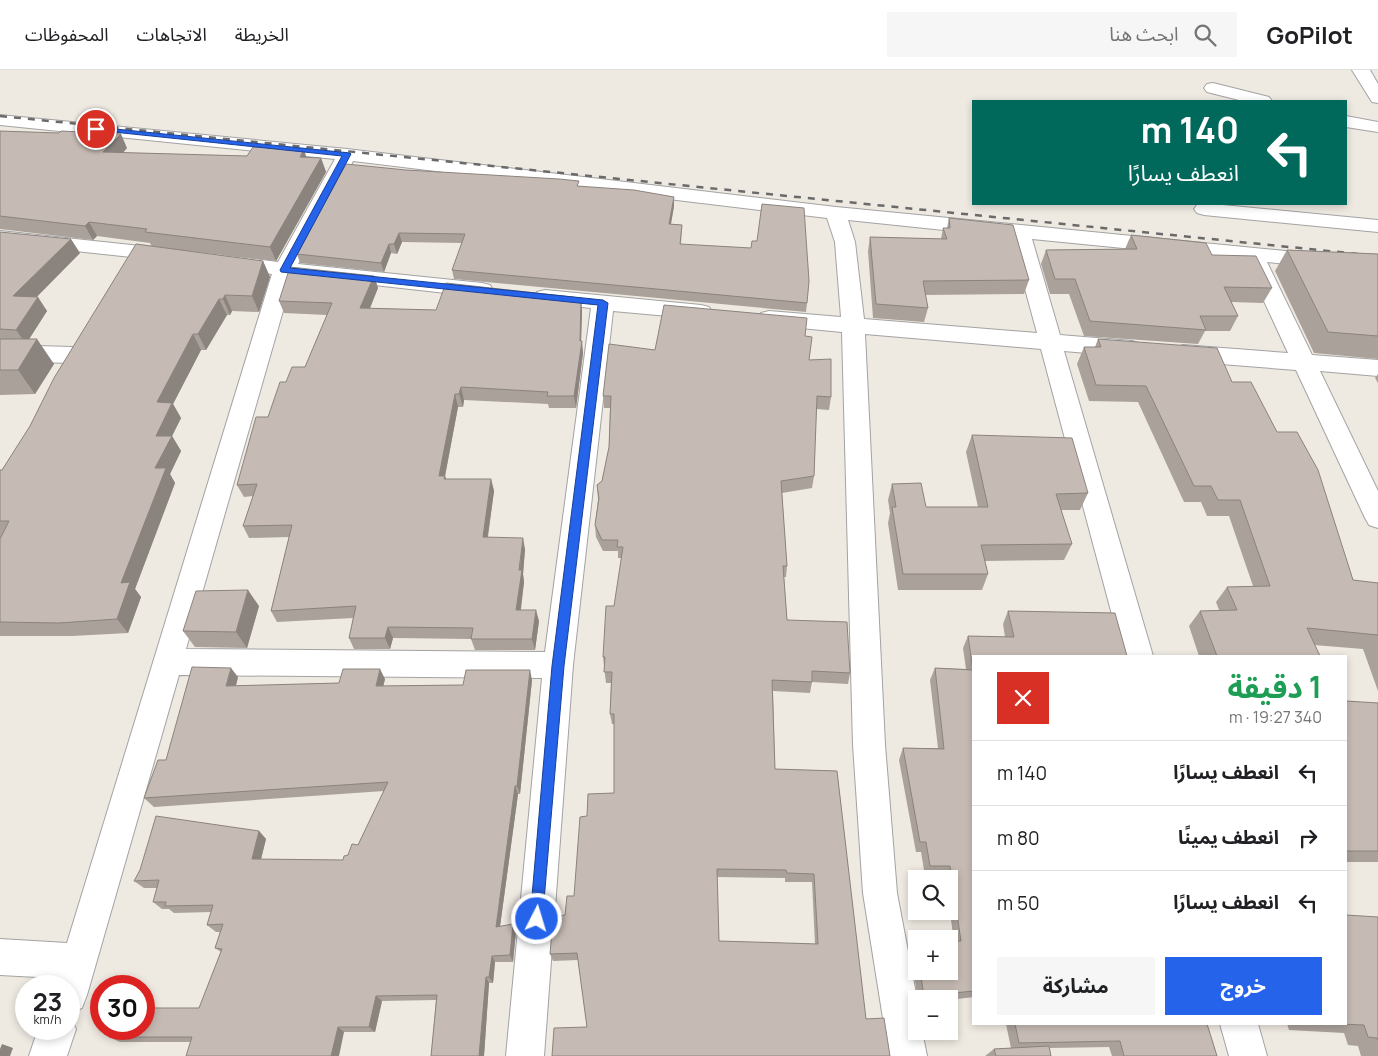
<!DOCTYPE html>
<html lang="ar">
<meta charset="utf-8">
<style>
:root{--surface:#fff;--page:#f6f6f6;--text:#202124;--muted:#757577;--line:#e0e0e0;--accent:#2563eb}
body{margin:0;font-family:Manrope,"Noto Sans Arabic",sans-serif;background:var(--page);color:var(--text);direction:rtl;height:100vh;display:flex;flex-direction:column;font-size:19px;white-space:nowrap}
*{box-sizing:border-box;margin:0}
p{font-size:16px;color:var(--muted)}
.icon{flex:none;width:28px;height:28px;fill:none;stroke:currentColor;stroke-width:2;stroke-linecap:round;stroke-linejoin:round}
.map{position:relative;flex:1;overflow:hidden;direction:ltr}
.drawer{position:absolute;left:972px;top:585px;width:375px;height:370px;display:flex;flex-direction:column;background:var(--surface);border-radius:0px;box-shadow:0 2px 8px #0003;direction:rtl}
.drawer>*{flex:none}
.banner{position:absolute;left:972px;top:30px;width:375px;height:105px;border-radius:0px;box-shadow:0 2px 8px #0003;direction:rtl;background:#00695c;color:#fff;overflow:hidden}
.tools{position:absolute;left:908px;top:800px;display:grid;gap:10px}
.tools a{display:grid;place-items:center;width:50px;height:50px;border-radius:0px;background:var(--surface);box-shadow:0 2px 8px #0003;font-size:25px}
.speed{position:absolute;left:15px;top:905px;display:flex;gap:10px;font-size:25px;font-weight:700;text-align:center}
.speed>*{display:grid;place-content:center;width:65px;height:65px;border-radius:50%;background:var(--surface);box-shadow:0 2px 8px #0003;line-height:1}
.speed small{font-size:12px;font-weight:400}
.speed .limit{border:8px solid #d22;background:#fff;color:#111}
.pin{position:absolute;display:grid;place-items:center;width:42px;height:42px;color:#fff;margin:-21px;border:2px solid #fff;border-radius:50%;box-shadow:0 1px 5px #0007}
.me{position:absolute;width:55px;margin:-28px;rotate:5deg;stroke-linejoin:round;filter:drop-shadow(0 0 4px #0008)}
.turn{display:flex;align-items:center;gap:18px;height:105px;padding:0 25px;font-size:22px}
.turn .icon{width:65px;height:65px;stroke-width:2.5}
.turn b{display:block;font-size:35px;line-height:42px}
.round{display:grid;place-items:center;flex:none;width:52px;height:52px;border-radius:0px;background:var(--page)}
.summary{display:flex;align-items:center;justify-content:space-between;height:85px;padding:0 25px}
h1{font-size:30px;font-weight:700;line-height:38px;color:#1e9e55}
.cta{display:flex;gap:10px;margin-top:auto;padding:10px 25px}
.cta a{flex:1;height:58px;border-radius:0px;background:var(--accent);color:#fff;font-size:20px;font-weight:700;line-height:58px;text-align:center}
.cta a+a{background:var(--page);color:var(--text)}
ul{padding:0;list-style:none}
li{display:flex;align-items:center;gap:15px;height:65px;padding:0 25px;border-top:1px solid var(--line)}
li div{flex:1}
li b{display:block;font-size:19px}
li em{font-style:normal}
header{display:flex;align-items:center;gap:30px;box-sizing:border-box;height:70px;padding:0 25px;background:var(--surface);border-bottom:1px solid var(--line)}
header strong{font-size:24px}
nav{display:flex;gap:28px;margin-inline-start:auto;font-size:18px}
.search{width:350px;height:45px;background:var(--page);display:flex;align-items:center;gap:12px;box-sizing:border-box;padding:0 18px;border-radius:0px;color:var(--muted);font-size:19px}
.map>svg:first-child{display:block}
.lines{fill:none;stroke-linecap:round;stroke-linejoin:round}
.minor-casing{stroke:#a3a3a3;stroke-width:2}
.minor{fill:#fff;fill-rule:evenodd}
.rail{stroke:#6a6a6a;stroke-width:2.5;stroke-dasharray:7 7;stroke-linecap:butt}
.wall{fill:#aaa19b;fill-rule:evenodd}
.shaded-wall{fill:#8b837e}
.building{fill:#c6bbb4;stroke:#8b837e;fill-rule:evenodd}
.route{fill:#2563eb;stroke:#184099}
</style>
<header>
<strong>GoPilot</strong>
<div class="search"><svg class="icon" aria-label="search" viewBox="0 0 24 24"><circle cx="10" cy="10" r="6"/><path d="M15 15l6 6"/></svg>ابحث هنا</div>
<nav><a>الخريطة</a><a>الاتجاهات</a><a>المحفوظات</a></nav>
</header>
<div class="map">
<svg width="1378" height="986" viewBox="0 0 1378 986">
<rect width="100%" height="100%" fill="#eee9e1"/>
<g class="lines">
<g class="minor-casing">
<g id="minor">
<polygon points="1352,0 1370,0 1378,14 1378,33 1372,32"/>
<polygon points="1213,13 1269,27 1272,31 1243,31 1207,22 1204,18 1207,14"/>
<path d="M 0,45 L 347,79 L 836,137 L 1378,190 L 1378,204 L 1267,192 L 1312,285 L 1378,290 L 1378,306 L 1320,301 L 1378,421 L 1378,458 L 1369,455 L 1365,448 L 1296,300 L 1183,291 L 1175,288 L 1171,283 L 1175,278 L 1183,275 L 1288,283 L 1245,190 L 1032,169 L 1060,265 L 1132,271 L 1140,274 L 1143,279 L 1140,284 L 1132,287 L 1064,281 L 1153,586 L 1123,586 L 1041,279 L 865,264 L 885,675 L 897,823 L 917,929 L 916,961 L 922,961 L 927,986 L 889,986 L 863,823 L 853,675 L 842,262 L 769,255 L 761,253 L 758,248 L 761,243 L 769,241 L 841,247 L 835,172 L 827,148 L 353,91 L 298,194 L 482,213 L 490,215 L 493,220 L 490,225 L 482,227 L 293,206 L 186,579 L 545,582 L 591,238 L 537,232 L 534,227 L 537,222 L 545,220 L 701,235 L 709,237 L 712,242 L 709,247 L 701,249 L 613,241 L 573,595 L 544,986 L 506,986 L 542,608 L 179,605 L 87,925 L 82,938 L 69,943 L 69,916 L 53,916 L 56,908 L 0,905 L 0,869 L 67,873 L 272,204 L 222,198 L 218,193 L 222,188 L 229,186 L 278,192 L 335,89 L 0,55 ZM 848,150 L 1011,167 L 1037,263 L 864,249 L 855,172 Z"/>
<polygon points="1346,46 1378,52 1378,62 1346,57"/>
<polygon points="1212,134 1378,150 1378,162 1204,145 1197,143 1194,139 1197,135"/>
<polygon points="0,161 169,179 176,180 180,185 176,190 169,191 0,173"/>
<polygon points="0,275 72,277 80,280 84,285 80,290 72,293 0,291"/>
<polygon points="69,945 76,959 67,986 29,986 38,959 69,959"/>
<polygon points="1220,954 1258,954 1267,986 1229,986"/>
</g>
</g>
<use href="#minor" class="minor"/>
<polyline class="rail" points="0,46 1378,186"/>
</g>
<g class="wall">
<polygon points="0,61 127,78 123,83 321,88 326,102 276,191 162,178 263,191 270,207 259,242 232,241 230,245 227,245 206,280 201,280 173,334 181,348 172,366 181,381 170,404 175,413 135,519 141,527 128,563 72,566 0,566 0,469 1,467 0,467 0,400 2,400 152,177 150,173 97,166 93,170 0,159"/>
<polygon points="406,100 580,116 674,127 674,136 671,154 682,155 681,174 807,233 806,242 454,209 452,200 462,173 402,172 397,184 391,183 384,202 300,193 297,184"/>
<polygon points="949,148 1029,210 1024,224 925,225 928,238 924,252 873,248 868,181 870,167 941,169 943,158 947,158"/>
<polygon points="0,162 80,183 36,227 47,241 29,269 54,294 35,324 0,325"/>
<polygon points="1131,165 1212,185 1272,218 1263,233 1231,232 1238,246 1230,261 1205,261 1198,274 1084,266 1069,224 1050,224 1041,194 1046,180 1125,179"/>
<polygon points="1287,180 1378,184 1378,289 1314,283 1275,201"/>
<polygon points="374,206 378,218 369,238 436,240 582,240 581,271 583,283 576,338 549,338 548,334 464,330 463,337 458,337 445,406 446,409 491,409 494,421 488,467 525,479 523,504 524,512 521,540 539,551 535,580 475,580 471,569 393,568 390,579 354,579 349,568 353,548 277,552 271,541 289,467 249,468 243,456 253,426 244,427 237,415 268,347 286,312 305,297 327,245 284,243 279,231"/>
<path d="M 805,266 L 809,290 L 831,327 L 829,340 L 816,339 L 814,406 L 812,418 L 782,423 L 787,496 L 786,507 L 784,507 L 787,550 L 850,603 L 848,614 L 812,612 L 810,623 L 773,621 L 775,699 L 837,701 L 866,949 L 587,957 L 578,890 L 553,891 L 550,884 L 565,845 L 574,826 L 587,746 L 614,723 L 614,654 L 612,654 L 610,644 L 611,613 L 606,613 L 603,587 L 614,536 L 622,488 L 618,488 L 618,481 L 603,481 L 596,467 L 595,455 L 598,430 L 597,415 L 602,411 L 609,377 L 610,338 L 604,338 L 603,326 L 655,280 ZM 717,807 L 785,808 L 785,812 L 812,812 L 815,874 L 719,871 Z"/>
<polygon points="1098,269 1232,312 1353,510 1378,513 1378,621 1363,579 1314,575 1320,586 1199,586 1189,556 1200,541 1219,540 1216,532 1227,517 1253,516 1229,446 1207,446 1201,432 1184,432 1138,332 1089,331 1077,294 1084,277 1095,277"/>
<polygon points="1378,304 1378,313 1375,308"/>
<polygon points="972,365 1088,423 1080,440 1061,440 1072,474 1064,490 985,491 988,504 982,520 898,520 888,453 890,443 888,430 892,414 926,437 978,437 966,382"/>
<polygon points="259,536 247,578 195,577 183,561"/>
<polygon points="1008,541 1115,543 974,586 974,927 949,930 949,929 918,929 910,882 915,874 916,874 916,901 949,901 954,872 949,835 949,809 945,809 945,806 925,806 921,782 916,782 899,690 903,678 938,678 930,610 935,598 966,599 963,578 968,566 1005,567 1003,554"/>
<polygon points="238,607 236,616 339,613 385,609 383,616 463,615 532,610 520,724 518,724 500,856 516,861 513,892 495,892 493,913 489,913 484,986 431,986 436,930 382,931 375,962 344,962 190,972 120,972 109,967 199,938 221,882 215,878 220,862 216,862 207,855 211,842 174,843 169,839 162,839 153,832 157,818 144,818 134,811 259,761 266,769 261,789 343,790 358,775 384,721 154,737 144,728 166,690"/>
<polygon points="1346,631 1378,633 1378,792 1346,792"/>
<polygon points="1378,847 1378,986 1361,986 1358,976 1348,975 1344,963 1289,960 1287,954 1346,954"/>
<polygon points="1006,954 1207,954 1217,986 1112,986 1109,977 1049,978 1051,986 985,986 994,979 1011,978"/>
</g>
<g class="shaded-wall">
<polygon points="121,64 127,78 110,96 103,82"/>
<polygon points="304,79 308,93 300,87"/>
<polygon points="321,88 326,102 276,191 270,177"/>
<polygon points="674,127 674,136 669,164 669,154"/>
<polygon points="89,152 97,166 93,170 85,156"/>
<polygon points="399,163 402,172 397,184 394,174"/>
<polygon points="71,169 80,183 23,241 13,226"/>
<polygon points="389,174 391,183 384,202 381,193"/>
<polygon points="263,191 270,207 259,242 252,226"/>
<polygon points="374,206 378,218 365,251 360,238"/>
<polygon points="225,225 232,241 230,245 223,229"/>
<polygon points="38,227 47,241 26,274 16,260"/>
<polygon points="581,228 582,240 581,275 582,271 583,283 576,338 574,326 580,271"/>
<polygon points="219,229 227,245 206,280 198,264"/>
<polygon points="193,264 201,280 173,334 181,348 172,366 181,381 170,404 175,413 135,519 141,527 128,563 117,549 121,513 155,398 157,332"/>
<polygon points="37,269 54,294 35,324 18,300"/>
<polygon points="461,317 464,330 463,337 459,324"/>
<polygon points="455,324 458,337 445,406 449,418 439,406"/>
<polygon points="491,409 494,421 486,478 483,467"/>
<polygon points="523,468 525,479 523,504 524,512 519,551 516,540"/>
<polygon points="248,520 259,536 247,578 236,562"/>
<polygon points="536,540 539,551 535,580 532,569"/>
<polygon points="388,557 393,568 390,579 385,568"/>
<polygon points="231,598 238,607 233,626 226,616"/>
<polygon points="380,599 385,609 381,626 376,616"/>
<polygon points="530,600 532,610 520,724 517,716"/>
<polygon points="515,716 518,724 499,864 496,857"/>
<polygon points="259,761 266,769 259,797 252,789"/>
<polygon points="513,854 516,861 513,892 510,885"/>
<polygon points="492,886 495,892 493,913 489,907"/>
<polygon points="486,907 489,913 484,986 479,986"/>
<polygon points="376,926 382,931 375,962 369,957"/>
<polygon points="338,957 344,962 339,986 331,986"/>
<polygon points="2,974 13,978 10,986 0,986 0,979"/>
</g>
<g class="building">
<polygon points="0,61 59,63 61,61 121,64 103,82 247,86 253,77 304,79 300,87 321,88 270,177 145,162 147,159 89,152 85,156 0,146"/>
<polygon points="346,94 406,100 559,109 579,111 577,116 634,120 674,127 669,154 682,155 680,174 751,178 752,171 757,171 762,134 804,138 809,211 807,233 452,200 465,164 399,163 394,174 389,174 381,193 297,184"/>
<polygon points="949,148 1013,155 1029,210 923,211 928,238 876,234 870,167 947,169 943,158 950,158"/>
<polygon points="0,162 71,169 13,226 38,227 16,260 0,259"/>
<polygon points="1131,165 1206,173 1212,185 1256,186 1272,218 1224,217 1238,246 1200,246 1206,260 1090,251 1075,209 1055,209 1046,180 1137,179"/>
<polygon points="136,174 263,191 252,226 225,225 223,229 219,229 198,264 193,264 157,332 172,333 156,366 172,366 155,398 166,398 121,513 130,512 117,549 59,553 0,552 0,469 9,451 0,451 0,400 2,400 30,356 54,308"/>
<polygon points="1287,180 1378,184 1378,266 1328,262"/>
<polygon points="290,197 374,206 360,238 436,240 446,213 581,228 580,271 582,271 574,326 547,326 548,322 461,317 459,324 455,324 439,406 445,406 444,409 491,409 483,467 523,468 519,500 522,500 516,540 536,540 532,569 471,569 473,558 388,557 385,568 349,568 356,536 271,541 292,455 243,456 257,414 237,415 256,347 268,347 280,312 286,312 292,297 305,297 332,233 279,231"/>
<path d="M 664,235 L 807,248 L 805,266 L 812,267 L 809,290 L 831,289 L 831,327 L 817,326 L 814,406 L 781,411 L 787,496 L 783,496 L 787,550 L 847,552 L 850,603 L 812,601 L 812,612 L 772,610 L 775,699 L 837,701 L 866,949 L 884,948 L 890,986 L 552,986 L 554,958 L 587,957 L 577,883 L 550,884 L 553,847 L 565,845 L 567,826 L 574,826 L 580,747 L 587,746 L 588,724 L 614,723 L 614,644 L 610,644 L 612,602 L 604,602 L 605,587 L 603,587 L 606,536 L 614,536 L 623,477 L 617,477 L 618,470 L 602,470 L 595,455 L 599,428 L 597,415 L 602,411 L 609,377 L 611,326 L 603,326 L 609,274 L 655,280 ZM 717,799 L 786,800 L 787,803 L 814,804 L 818,874 L 719,871 Z"/>
<polygon points="0,269 37,269 18,300 0,300"/>
<polygon points="1098,269 1217,278 1232,312 1251,312 1277,362 1297,362 1318,400 1353,510 1378,513 1378,565 1307,558 1320,586 1217,586 1200,541 1237,540 1227,517 1270,516 1240,430 1218,430 1211,416 1194,416 1146,316 1096,315 1084,277 1101,277"/>
<polygon points="972,365 1072,368 1088,423 1056,424 1072,474 981,475 988,504 903,504 892,437 896,437 892,414 921,413 926,437 988,437"/>
<polygon points="248,520 236,562 183,561 196,521"/>
<polygon points="1008,541 1115,543 1127,586 974,586 974,921 924,926 920,901 949,901 949,872 961,871 950,796 930,796 926,772 920,772 903,678 944,679 935,598 973,600 968,566 1014,567"/>
<polygon points="192,597 231,598 226,616 339,613 343,599 380,599 376,616 463,615 466,600 530,600 517,716 515,716 496,857 513,854 510,885 492,886 489,907 486,907 479,986 431,986 437,925 376,926 369,957 338,957 331,986 186,986 192,967 109,967 111,959 144,959 144,938 199,938 222,879 215,878 223,854 207,855 213,835 165,836 166,832 153,832 159,810 134,811 140,800 156,746 259,761 252,789 343,790 344,786 348,785 352,774 358,775 388,712 144,728 158,690 166,690"/>
<polygon points="1346,631 1378,633 1378,781 1346,781"/>
<polygon points="1346,845 1378,847 1378,970 1377,968 1368,967 1364,955 1340,954 1346,954"/>
<polygon points="1015,954 1207,954 1217,986 1124,986 1120,971 1019,973"/>
<polygon points="1049,976 1051,986 996,986 994,979"/>
</g>
<polygon class="route" points="96,57 350,83 351,84 290,198 603,230 608,233 564,596 542,854 537,857 532,854 530,849 552,596 598,235 281,202 280,200 342,86 94,60 92,59"/>
</svg>
<div class="tools">
<a><svg class="icon" aria-label="search" viewBox="0 0 24 24"><circle cx="10" cy="10" r="6"/><path d="M15 15l6 6"/></svg></a>
<a>+</a>
<a>−</a>
</div>
<div class="speed"><div>23<small>km/h</small></div><div class="limit">30</div></div>
<div class="pin" style="left:96px;top:59px;background:#d93025"><svg class="icon" aria-label="arrive" viewBox="0 0 24 24"><path d="M6 21V4h12l-3 4 3 4H6"/></svg></div>
<svg class="me" style="left:537px;top:849px" viewBox="-20 -20 40 40"><circle r="17" fill="#2563eb" stroke="#fff" stroke-width="3"/><path d="M0-11L8 9 0 5-8 9z" fill="#fff"/></svg>
<div class="banner">
<div class="turn"><svg class="icon" aria-label="left" viewBox="0 0 24 24"><path d="M17 20v-9H6M10 6l-5 5 5 5"/></svg><div><b>140 m</b>انعطف يسارًا</div></div>
</div>
<section class="drawer">
<div class="summary"><div><h1>1 دقيقة</h1><p>340 m · 19:27</p></div><a class="round" style="background:#d93025;color:#fff"><svg class="icon" aria-label="close" viewBox="0 0 24 24"><path d="M6 6l12 12M18 6L6 18"/></svg></a></div>
<ul>
<li><svg class="icon" aria-label="left" viewBox="0 0 24 24"><path d="M17 20v-9H6M10 6l-5 5 5 5"/></svg><div><b>انعطف يسارًا</b></div><em>140 m</em></li>
<li><svg class="icon" aria-label="right" viewBox="0 0 24 24"><path d="M7 20v-9h11M14 6l5 5-5 5"/></svg><div><b>انعطف يمينًا</b></div><em>80 m</em></li>
<li><svg class="icon" aria-label="left" viewBox="0 0 24 24"><path d="M17 20v-9H6M10 6l-5 5 5 5"/></svg><div><b>انعطف يسارًا</b></div><em>50 m</em></li>
</ul>
<div class="cta"><a>خروج</a><a>مشاركة</a></div>
</section>
</div>
